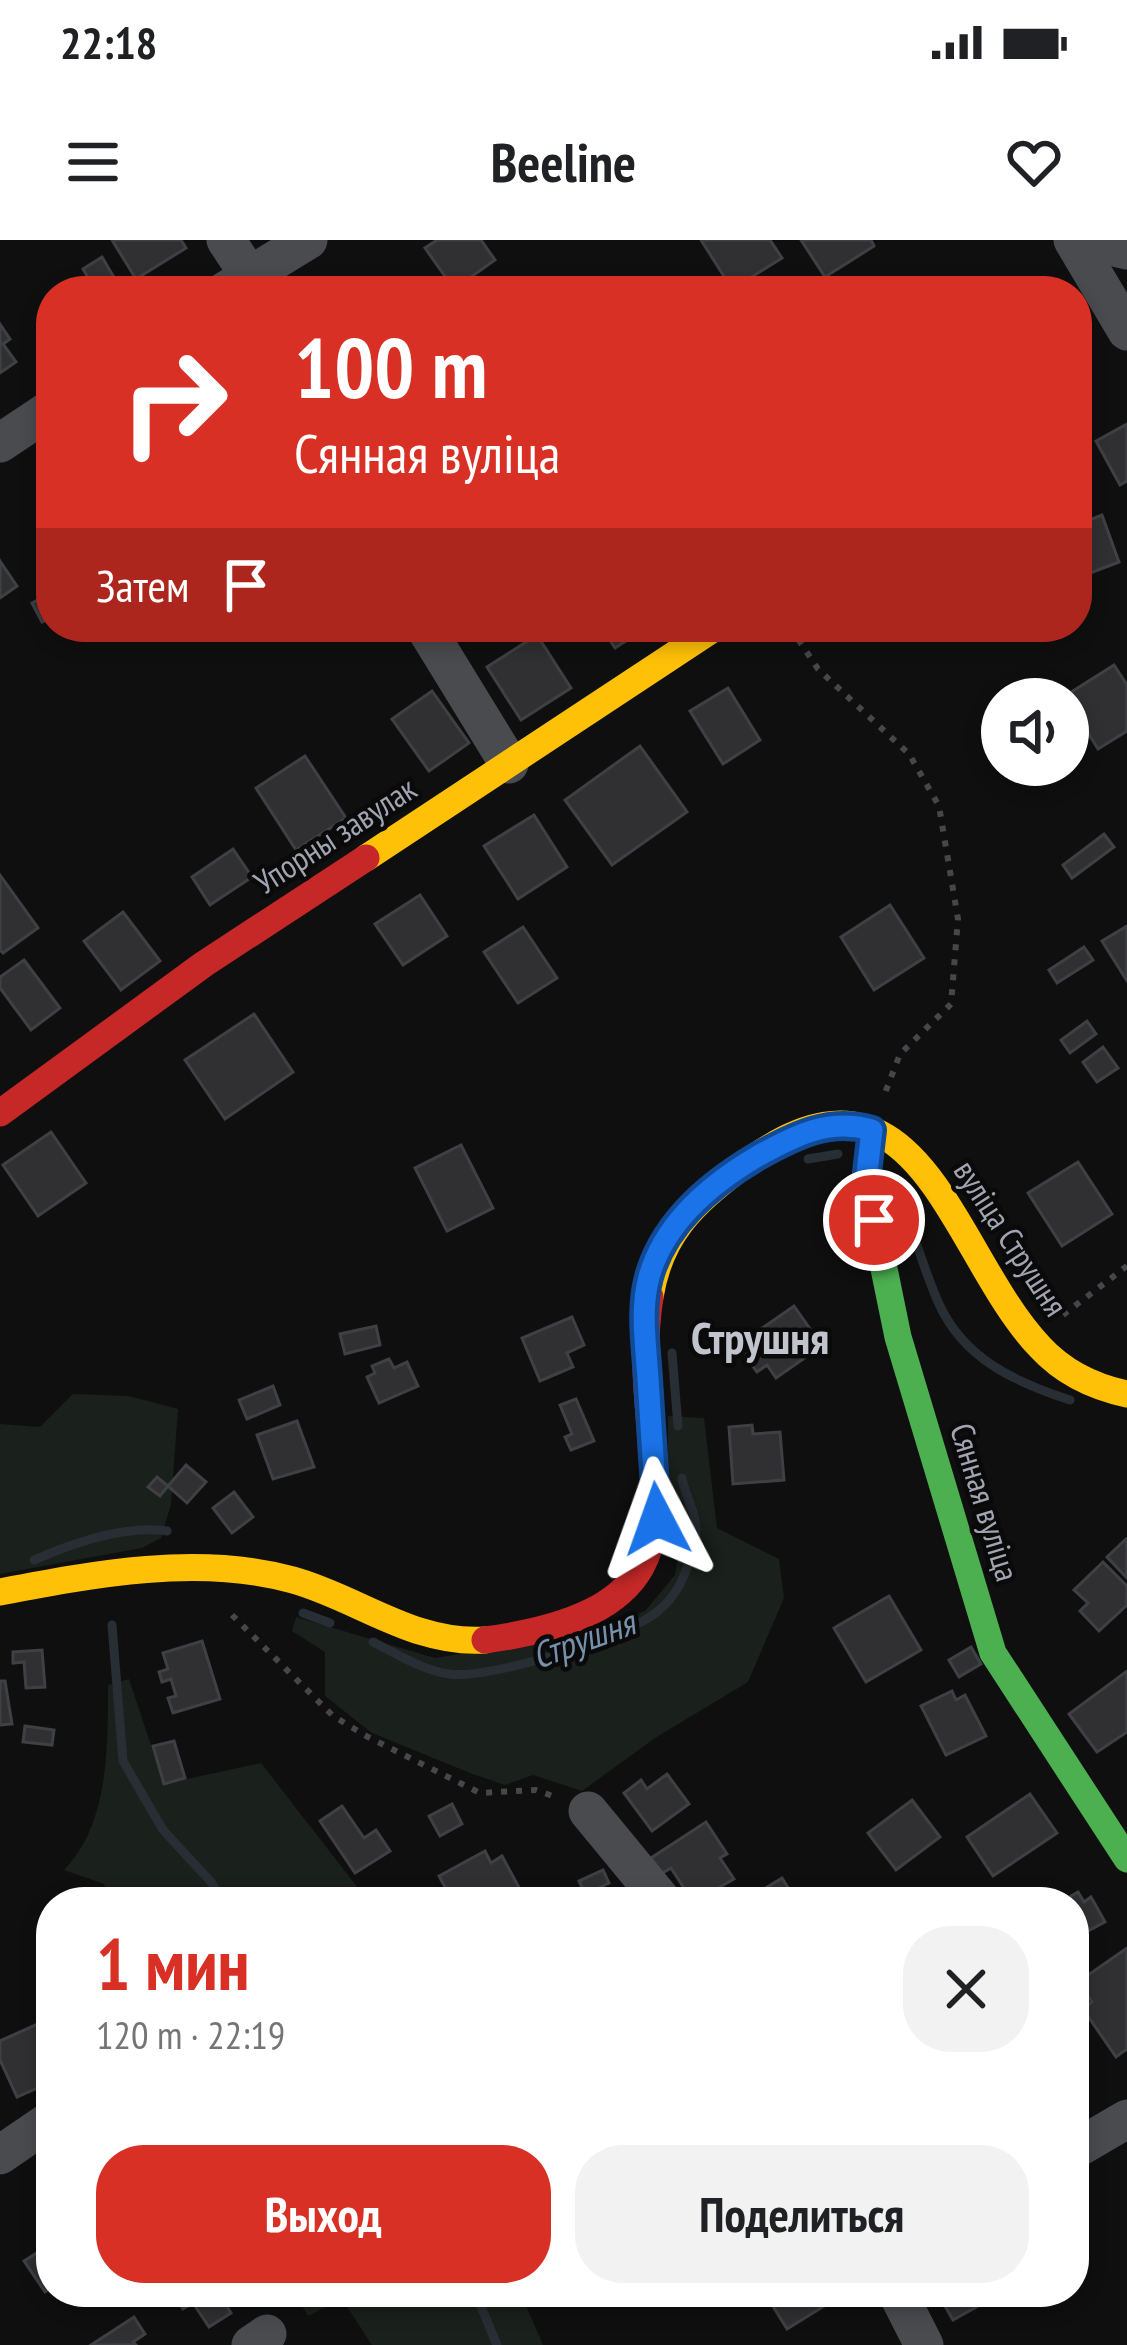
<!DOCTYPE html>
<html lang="ru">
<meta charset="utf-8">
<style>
:root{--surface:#fff;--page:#f2f2f2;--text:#202124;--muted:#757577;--accent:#d93025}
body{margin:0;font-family:"PT Sans Narrow",sans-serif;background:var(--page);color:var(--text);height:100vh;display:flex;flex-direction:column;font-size:45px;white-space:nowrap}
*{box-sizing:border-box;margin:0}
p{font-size:39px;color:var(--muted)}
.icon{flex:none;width:66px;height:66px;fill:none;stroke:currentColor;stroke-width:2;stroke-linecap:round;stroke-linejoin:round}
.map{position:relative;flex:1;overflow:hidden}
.drawer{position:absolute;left:36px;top:1647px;width:1053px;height:420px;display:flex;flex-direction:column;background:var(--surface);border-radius:48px;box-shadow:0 6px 18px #0003}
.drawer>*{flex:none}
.banner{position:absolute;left:36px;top:36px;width:1056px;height:366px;border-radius:48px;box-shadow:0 6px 18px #0003;background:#d93025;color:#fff;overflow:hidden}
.buttons{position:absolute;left:981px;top:438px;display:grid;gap:24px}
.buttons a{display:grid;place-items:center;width:108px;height:108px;border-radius:50%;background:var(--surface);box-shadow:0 6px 18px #0003;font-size:60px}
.pin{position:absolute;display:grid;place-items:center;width:102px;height:102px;color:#fff;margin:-51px;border:6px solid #fff;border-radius:50%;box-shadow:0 3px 12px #0007}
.me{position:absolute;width:132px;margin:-66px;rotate:356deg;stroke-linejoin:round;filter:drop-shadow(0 0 9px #0008)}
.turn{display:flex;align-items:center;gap:42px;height:252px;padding:0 60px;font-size:54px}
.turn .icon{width:156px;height:156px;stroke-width:2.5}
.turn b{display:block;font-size:84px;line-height:102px}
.then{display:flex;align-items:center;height:114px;padding:0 60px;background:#0003;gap:24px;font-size:45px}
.round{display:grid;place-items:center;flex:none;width:126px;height:126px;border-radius:48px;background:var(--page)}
.headline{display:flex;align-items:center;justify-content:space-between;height:204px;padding:0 60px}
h1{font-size:72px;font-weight:600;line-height:90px;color:var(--accent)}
.cta{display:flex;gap:24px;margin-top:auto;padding:24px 60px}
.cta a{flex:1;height:138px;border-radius:48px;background:var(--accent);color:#fff;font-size:48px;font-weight:600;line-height:138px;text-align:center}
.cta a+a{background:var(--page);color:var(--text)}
.status{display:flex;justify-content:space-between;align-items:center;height:84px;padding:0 60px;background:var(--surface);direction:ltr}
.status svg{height:33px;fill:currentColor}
header{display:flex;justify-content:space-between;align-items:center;height:156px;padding:0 60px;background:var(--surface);font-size:54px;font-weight:600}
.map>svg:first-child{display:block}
.green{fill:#1a201b}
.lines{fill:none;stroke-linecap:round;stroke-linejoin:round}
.stream{stroke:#272e34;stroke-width:9}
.building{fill:#303032;stroke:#3f4044;stroke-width:3}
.path{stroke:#45474a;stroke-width:6;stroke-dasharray:6 9;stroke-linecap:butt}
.street{stroke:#4a4b4f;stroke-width:39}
.fast{stroke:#4caf50;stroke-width:27}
.slow{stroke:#ffc107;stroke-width:27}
.jam{stroke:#c62828;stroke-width:27}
.route-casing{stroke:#114b97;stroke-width:30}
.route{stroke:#1a73e8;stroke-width:21}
.labels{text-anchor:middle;stroke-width:9;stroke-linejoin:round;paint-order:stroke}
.street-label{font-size:33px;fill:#a1a5b1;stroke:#0a0a0b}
.water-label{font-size:36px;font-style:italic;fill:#7891ab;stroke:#0a0a0b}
.district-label{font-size:45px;font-weight:bold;fill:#c1c4cd;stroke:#0a0a0b}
</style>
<div class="status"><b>22:18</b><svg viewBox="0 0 49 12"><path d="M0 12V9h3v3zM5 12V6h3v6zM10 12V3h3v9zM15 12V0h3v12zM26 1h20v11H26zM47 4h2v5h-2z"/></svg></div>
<header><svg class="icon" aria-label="menu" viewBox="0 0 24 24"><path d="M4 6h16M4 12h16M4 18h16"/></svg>Beeline<svg class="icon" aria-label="heart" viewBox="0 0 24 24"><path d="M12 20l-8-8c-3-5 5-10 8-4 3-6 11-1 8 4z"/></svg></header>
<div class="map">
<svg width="1127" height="2105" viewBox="0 0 1127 2105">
<rect width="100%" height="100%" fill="#0f0f10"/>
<g class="green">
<polygon points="73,1154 129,1156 178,1169 171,1264 161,1298 142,1308 0,1334 0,1184 40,1187"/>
<polygon points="668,1176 704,1178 717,1288 779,1319 784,1358 748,1442 655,1498 582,1551 533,1535 505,1545 470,1533 372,1493 325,1456 325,1412 292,1391 296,1377 435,1418 590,1393 645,1371 675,1335 685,1276 668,1247"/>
<path d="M 129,1439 L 164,1544 L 261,1523 L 369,1662 L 110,1662 L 104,1644 L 64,1630 C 109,1584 108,1506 108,1445 Z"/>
<polygon points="294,2052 520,2052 543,2105 372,2105 342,2059 308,2076"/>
</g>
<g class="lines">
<g class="stream">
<polyline points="808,919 838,914"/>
<path d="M 893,953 C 915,988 922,1027 939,1064 C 964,1119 1015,1142 1070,1160"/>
<polyline points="672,1113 678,1186"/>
<path d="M 34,1320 C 73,1303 125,1285 167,1291"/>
<polyline points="303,1373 330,1383"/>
<polyline points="112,1385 123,1521 163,1590 212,1643 222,1662"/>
<path d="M 373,1402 C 397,1414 422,1430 449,1434 C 488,1440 628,1397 658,1371 C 680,1354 690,1325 695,1299 C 699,1275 686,1260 682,1238"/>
<polyline points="475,2052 497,2105"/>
</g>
</g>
<g class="building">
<polygon points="112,0 181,0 186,8 136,39"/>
<polygon points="437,0 481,0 495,20 454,49 425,8"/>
<polygon points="701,0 770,0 782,18 732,49"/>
<polygon points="801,0 871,0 874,6 825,37"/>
<polygon points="102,17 122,51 96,51 83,29"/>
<polygon points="0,84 10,99 3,104 16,122 0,133"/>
<polygon points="1127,184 1127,241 1120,245 1096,201"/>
<polygon points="51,263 51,291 38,271"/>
<polygon points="1102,275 1119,322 1077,338 1077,285"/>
<polygon points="0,321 17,346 0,358"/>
<polygon points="47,355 51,378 42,382 32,363"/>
<polygon points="601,387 648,387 615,408"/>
<polygon points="537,395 571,448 521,480 487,427"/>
<polygon points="1114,425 1127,445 1127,491 1098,509 1065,456"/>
<polygon points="728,448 760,500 723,524 690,471"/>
<polygon points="432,451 469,503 429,531 392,479"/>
<polygon points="640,506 687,572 612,625 565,560"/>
<polygon points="305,516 346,578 296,610 256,548"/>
<polygon points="534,575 567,627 518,659 484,606"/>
<polygon points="1104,594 1114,607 1072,638 1063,625"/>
<polygon points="233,609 252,637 210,665 192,637"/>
<polygon points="0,635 38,688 3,713 0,710"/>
<polygon points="420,655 447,696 403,725 375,684"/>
<polygon points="890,665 924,718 874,750 841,697"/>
<polygon points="123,672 160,721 121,750 84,701"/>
<polygon points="1127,686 1127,741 1102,701"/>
<polygon points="523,687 557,738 518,763 484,712"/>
<polygon points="1084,707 1093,720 1057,743 1049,730"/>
<polygon points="24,720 60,768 31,790 0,748 0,737"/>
<polygon points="254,774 293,832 225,879 185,820"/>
<polygon points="1087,781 1096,794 1070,813 1061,800"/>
<polygon points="1103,807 1118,828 1097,842 1083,822"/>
<polygon points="51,892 86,943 38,976 3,925"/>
<polygon points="461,905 493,968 447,991 415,928"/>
<polygon points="1078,922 1112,974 1062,1006 1028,953"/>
<polygon points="794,1066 822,1106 776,1138 767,1125 757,1132 738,1105"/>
<polygon points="572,1077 584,1105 567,1113 573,1127 540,1141 522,1098"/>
<polygon points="376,1086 380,1105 345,1114 340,1094"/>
<polygon points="389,1119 394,1128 407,1122 418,1146 379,1163 367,1137 375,1133 372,1126"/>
<polygon points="273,1146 280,1165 247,1179 239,1160"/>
<polygon points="576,1159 594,1201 571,1210 565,1197 572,1194 560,1165"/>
<polygon points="297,1181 314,1227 273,1239 257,1195"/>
<polygon points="752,1185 753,1194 780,1192 784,1240 733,1244 729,1187"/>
<polygon points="186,1225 206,1242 187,1263 168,1246"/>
<polygon points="157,1237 168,1246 160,1256 148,1247"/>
<polygon points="234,1252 253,1277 232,1293 213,1268"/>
<polygon points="1126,1299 1127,1300 1127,1338 1107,1317"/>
<polygon points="1103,1322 1127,1346 1127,1365 1099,1391 1080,1371 1088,1363 1074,1350"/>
<polygon points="889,1356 921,1410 866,1442 834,1388"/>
<polygon points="202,1401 220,1459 173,1473 168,1458 176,1456 171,1439 162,1442 159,1432 168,1429 163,1413"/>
<polygon points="971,1407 981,1424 959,1437 949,1420"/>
<polygon points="42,1410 45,1447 26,1448 24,1422 13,1423 13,1412"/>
<polygon points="1127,1431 1127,1492 1097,1512 1069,1474"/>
<polygon points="0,1441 5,1441 12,1484 0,1485"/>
<polygon points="952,1451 956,1460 965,1455 986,1496 946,1515 921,1466"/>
<polygon points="25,1486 54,1490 52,1505 23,1502"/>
<polygon points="174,1501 185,1538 164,1544 153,1506"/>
<polygon points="667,1534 689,1564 652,1591 624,1553 641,1540 647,1549"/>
<polygon points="1030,1554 1057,1593 993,1636 967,1597"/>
<polygon points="912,1560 940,1597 896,1630 868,1593"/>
<polygon points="452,1564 462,1584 440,1596 429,1576"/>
<polygon points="342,1566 364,1598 376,1590 390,1611 355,1633 320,1581"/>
<polygon points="706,1582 727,1614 720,1618 734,1639 693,1662 671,1628 661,1634 651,1618"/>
<polygon points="485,1611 491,1623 502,1616 523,1655 510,1662 470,1662 464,1651 451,1658 439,1636"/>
<polygon points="603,1630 609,1643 585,1654 579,1641"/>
<polygon points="782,1638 797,1662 743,1662"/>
<polygon points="617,1649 626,1662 597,1662"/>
<polygon points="1078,1652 1084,1662 1091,1657 1105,1682 1088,1691 1084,1683 1074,1689 1074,1662 1061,1662"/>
<polygon points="1127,1708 1127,1809 1116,1817 1083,1769 1092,1762 1078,1742"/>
<polygon points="42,1782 51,1801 51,1842 17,1857 0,1820 0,1801"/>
<polygon points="51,2004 51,2048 45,2052 24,2021"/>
<polygon points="172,2052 218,2052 231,2073 209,2087 193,2063 183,2069"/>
<polygon points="764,2052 822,2052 829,2063 787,2089"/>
<polygon points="937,2052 996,2052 998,2055 953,2080"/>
<polygon points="134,2077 145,2094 133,2102 136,2105 91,2105"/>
</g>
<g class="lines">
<g class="path">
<polyline points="790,387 818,429 909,514 939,566 958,679 951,764 900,814 885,853"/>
<polyline points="1063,1075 1127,1026"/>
<polyline points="232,1375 333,1476 368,1497 480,1553 536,1550 558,1558"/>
</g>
<g class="street">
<polyline points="226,0 249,35"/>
<polyline points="1073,0 1127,91"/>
<polyline points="1084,0 1127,10"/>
<polyline points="225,51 308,0"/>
<polyline points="0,203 51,169"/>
<polyline points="425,387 509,524"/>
<polyline points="588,1571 663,1662"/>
<polyline points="1074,1910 1127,1879"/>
<polyline points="0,1915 51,1880"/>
<polyline points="897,2052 924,2105"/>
<polyline points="251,2105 267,2094"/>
</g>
<polyline class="fast" points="871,890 866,941 898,1097 993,1413 1127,1619"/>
<g class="slow">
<polyline points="366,618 716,387"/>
<path d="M 650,1057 C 660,994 692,965 741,927 C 918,791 950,1013 1040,1107 C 1063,1132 1094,1147 1127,1154"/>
<path d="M 0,1352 C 94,1334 199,1314 293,1340 C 358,1358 414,1405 485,1400"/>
</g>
<g class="jam">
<polyline points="0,873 204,724 366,618"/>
<path d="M 485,1400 C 744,1365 623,1229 650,1057"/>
</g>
</g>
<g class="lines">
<g class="route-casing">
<path id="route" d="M 657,1279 C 654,1232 651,1186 648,1139 C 646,1106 640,1070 649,1037 C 664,983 712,943 758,916 C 796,895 829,878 872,890 L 866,941 L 874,980"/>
</g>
<use href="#route" class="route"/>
</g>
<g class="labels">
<g class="street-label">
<text transform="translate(335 595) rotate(-33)" y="12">Упорны завулак</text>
<text transform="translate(1011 998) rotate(57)" y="12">вуліца Струшня</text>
<text transform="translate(985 1262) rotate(73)" y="12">Сянная вуліца</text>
</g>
<g class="water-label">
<text transform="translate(583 1399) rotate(-20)" y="13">Струшня</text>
</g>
<g class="district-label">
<text x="760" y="1114">Струшня</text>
</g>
</g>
</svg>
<div class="buttons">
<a><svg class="icon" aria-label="sound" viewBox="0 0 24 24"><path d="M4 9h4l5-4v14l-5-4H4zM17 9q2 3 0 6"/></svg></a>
</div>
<div class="pin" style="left:874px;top:980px;background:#d93025"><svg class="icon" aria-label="arrive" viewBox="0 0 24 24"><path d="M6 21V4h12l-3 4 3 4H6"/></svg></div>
<svg class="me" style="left:657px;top:1279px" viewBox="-20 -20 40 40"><path d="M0-17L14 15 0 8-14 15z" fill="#1a73e8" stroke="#fff" stroke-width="4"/></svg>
<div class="banner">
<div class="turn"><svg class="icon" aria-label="right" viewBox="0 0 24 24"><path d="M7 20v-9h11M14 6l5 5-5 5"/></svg><div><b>100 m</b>Сянная вуліца</div></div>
<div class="then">Затем<svg class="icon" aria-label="arrive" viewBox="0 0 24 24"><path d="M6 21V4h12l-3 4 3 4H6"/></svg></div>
</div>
<section class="drawer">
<div class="headline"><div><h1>1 мин</h1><p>120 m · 22:19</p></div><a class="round"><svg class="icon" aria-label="close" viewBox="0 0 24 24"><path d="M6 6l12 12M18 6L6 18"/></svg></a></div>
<div class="cta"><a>Выход</a><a>Поделиться</a></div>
</section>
</div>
